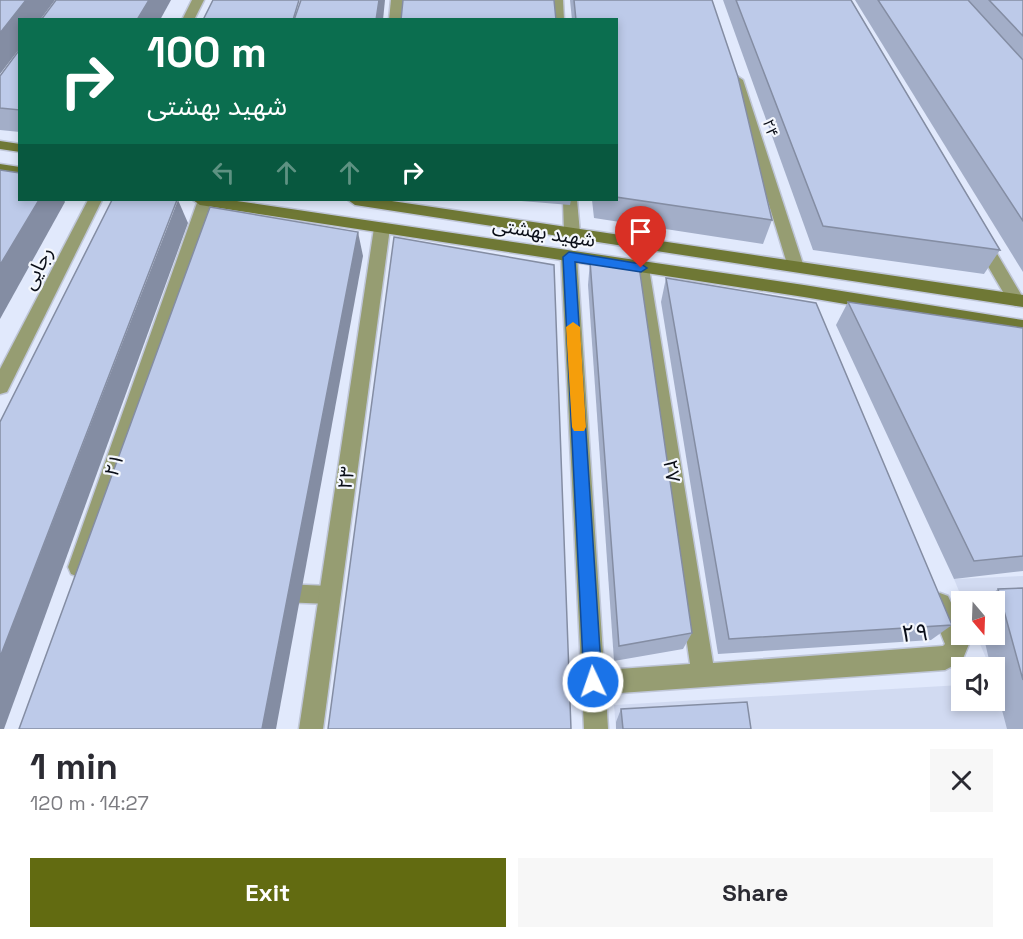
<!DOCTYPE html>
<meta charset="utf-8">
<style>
:root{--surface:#fff;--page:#f7f7f7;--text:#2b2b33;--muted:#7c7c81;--accent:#626b11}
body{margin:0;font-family:"Space Grotesk","Noto Sans Arabic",sans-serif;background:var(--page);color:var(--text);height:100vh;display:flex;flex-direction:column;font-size:22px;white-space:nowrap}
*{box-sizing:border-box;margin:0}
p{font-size:20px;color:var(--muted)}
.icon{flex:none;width:33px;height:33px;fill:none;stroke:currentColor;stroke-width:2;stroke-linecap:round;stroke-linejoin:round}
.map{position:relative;height:729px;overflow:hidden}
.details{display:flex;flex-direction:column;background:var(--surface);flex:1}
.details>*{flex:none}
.guide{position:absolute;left:18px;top:18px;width:600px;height:183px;border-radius:0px;box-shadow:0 3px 9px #0003;background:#0b6e4f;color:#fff;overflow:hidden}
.needle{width:39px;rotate:161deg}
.tools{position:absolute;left:951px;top:591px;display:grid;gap:12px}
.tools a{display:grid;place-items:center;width:54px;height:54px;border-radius:0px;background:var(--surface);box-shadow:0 3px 9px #0003;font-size:30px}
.pin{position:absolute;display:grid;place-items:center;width:51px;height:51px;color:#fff;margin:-62px -26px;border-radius:50% 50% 50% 0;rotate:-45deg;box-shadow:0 0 6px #0007}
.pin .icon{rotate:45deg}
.me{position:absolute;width:66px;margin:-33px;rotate:357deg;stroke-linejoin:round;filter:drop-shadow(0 0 4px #0008)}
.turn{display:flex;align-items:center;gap:21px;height:126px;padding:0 30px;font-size:27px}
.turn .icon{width:78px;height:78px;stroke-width:2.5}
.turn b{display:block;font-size:42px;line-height:51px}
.lanes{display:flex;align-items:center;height:57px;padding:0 30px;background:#0003;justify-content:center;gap:30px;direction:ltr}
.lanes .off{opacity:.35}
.round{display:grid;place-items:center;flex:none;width:63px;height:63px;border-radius:0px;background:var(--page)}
.headline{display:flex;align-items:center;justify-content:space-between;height:102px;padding:0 30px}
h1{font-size:36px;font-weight:600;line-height:45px}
.primary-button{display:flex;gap:12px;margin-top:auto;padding:12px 30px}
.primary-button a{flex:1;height:69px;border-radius:0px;background:var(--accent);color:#fff;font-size:24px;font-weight:600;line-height:69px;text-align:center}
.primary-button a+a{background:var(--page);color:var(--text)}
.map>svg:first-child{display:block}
.built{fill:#d1daf1}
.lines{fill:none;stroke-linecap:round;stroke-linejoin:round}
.lane-casing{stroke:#bfc6d8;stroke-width:3}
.street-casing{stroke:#bfc6d8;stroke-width:3}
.secondary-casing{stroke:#bfc6d8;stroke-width:3}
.lane{fill:#969d72;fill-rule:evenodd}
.street{fill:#969d72;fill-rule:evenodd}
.secondary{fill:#6f7835;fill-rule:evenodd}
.wall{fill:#a3aec8}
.shaded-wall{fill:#848da3}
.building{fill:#bdcae9;stroke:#848da3;stroke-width:1.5}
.route{fill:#1a73e8;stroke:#114b97;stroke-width:1.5}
.slow{fill:#f59e0b}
.labels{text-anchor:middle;stroke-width:4.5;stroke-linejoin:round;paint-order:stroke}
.far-street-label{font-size:16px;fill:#0a0e18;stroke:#f4f7fd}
.street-label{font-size:20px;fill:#0a0e18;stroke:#f4f7fd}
.near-street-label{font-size:24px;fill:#0a0e18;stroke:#f4f7fd}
</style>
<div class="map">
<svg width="1023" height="729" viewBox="0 0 1023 729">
<rect width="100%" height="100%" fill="#e1e9fc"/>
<polygon class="built" points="1023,576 1023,729 616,729 614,705 961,685 962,700 994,700 994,668 990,667 976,635 994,634 994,602 963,601 954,579"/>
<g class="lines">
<g class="lane-casing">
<polygon id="lane" points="282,584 330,586 337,589 339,595 337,601 330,604 282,602 275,599 273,593 275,587"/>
</g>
<g class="street-casing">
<g id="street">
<polygon points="192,0 204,0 194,20 182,20"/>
<polygon points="391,0 403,0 401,20 389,20"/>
<polygon points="551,0 563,0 564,20 552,20"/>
<polygon points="737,76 743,80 804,267 802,271 790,271 788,267 731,80"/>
<polygon points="88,200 102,200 7,392 0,394 0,369"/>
<polygon points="198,200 212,200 90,567 87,574 79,577 71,574 68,567"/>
<polygon points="563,200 577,200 580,233 578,237 566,237 564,233"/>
<polygon points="382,223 390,228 323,729 299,729 374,228"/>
<polygon points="980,234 986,235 1022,296 1022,304 1016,306 1010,304 972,239 974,235"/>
<polygon points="569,251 575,253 577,257 604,670 690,664 633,268 635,264 647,264 649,268 713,663 943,646 945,644 929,604 932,596 940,593 948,596 962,627 962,634 965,634 969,644 962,661 945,670 606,694 608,729 584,729 561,257 563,253"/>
</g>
</g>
<g class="secondary-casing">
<g id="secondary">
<polygon points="0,141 20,144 20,152 0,149"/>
<polygon points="0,164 20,167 20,176 0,174"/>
<polygon points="193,200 230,200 804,285 1023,320 1023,334 804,297 200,205"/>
<polygon points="348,200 385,200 1023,295 1023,307 355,205"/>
</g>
</g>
<use href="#lane" class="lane"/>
<use href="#street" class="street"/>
<use href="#secondary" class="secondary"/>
</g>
<g class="wall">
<polygon points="570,0 712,0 772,220 763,244 594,218 592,200 616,200 616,20 572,20"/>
<polygon points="723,0 851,0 1000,250 984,274 813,250"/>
<polygon points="855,0 1023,0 1023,272"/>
<polygon points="20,49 20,132 0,130 0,76"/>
<polygon points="509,200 571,200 570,205"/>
<polygon points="590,261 692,633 683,649 614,661 588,285"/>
<polygon points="666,278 952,625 931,640 718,654 661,302"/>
<polygon points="848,302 1023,328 1023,571 954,579 836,325"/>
<polygon points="1023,588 1023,729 1007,729 994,680 994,668 991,668 983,634 994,634 994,602 982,602 998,589"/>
<polygon points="621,709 751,729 616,729 616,722"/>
</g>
<g class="shaded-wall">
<polygon points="26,0 55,0 40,20 20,20 20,48 0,74 0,33"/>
<polygon points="149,0 171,0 160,20 137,20"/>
<polygon points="379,0 385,0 383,20 376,20"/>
<polygon points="39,200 64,200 65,202 0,319 0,265"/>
<polygon points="178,200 188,223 4,729 0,729 0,657"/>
<polygon points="358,232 363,256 276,729 262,729"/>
</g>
<g class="building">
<polygon points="0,0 26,0 0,33"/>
<polygon points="56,0 149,0 137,20 41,20"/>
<polygon points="213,0 299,0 293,20 203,20"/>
<polygon points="301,0 379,0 376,20 294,20"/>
<polygon points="403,0 554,0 556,20 401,20"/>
<polygon points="574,0 712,0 738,77 772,220 616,197 616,20 576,20"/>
<polygon points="736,0 851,0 1000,250 823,226"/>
<polygon points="878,0 968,0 1023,60 1023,221"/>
<polygon points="989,0 1023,0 1023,36"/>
<polygon points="20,49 20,110 0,108 0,76"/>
<polygon points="0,170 20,173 20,200 39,200 0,265"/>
<polygon points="112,200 177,200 0,657 0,422"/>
<polygon points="210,207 358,232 262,729 19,729"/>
<polygon points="394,237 554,265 571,729 328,729"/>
<polygon points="590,261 639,266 692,633 619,646"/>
<polygon points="666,278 816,303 952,625 729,639"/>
<polygon points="848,302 1023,328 1023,556 974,561"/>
<polygon points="1023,588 1023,680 998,589"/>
<polygon points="747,702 751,729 623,729 621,709"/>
</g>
<polygon class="route" points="569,252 641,264 647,268 641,272 575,262 602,682 600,689 593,692 587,689 584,682 563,257"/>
<polygon class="slow" points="573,322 580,327 586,427 584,431 574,431 572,427 566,327"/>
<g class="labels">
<g class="far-street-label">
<text transform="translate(771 128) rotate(72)" y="6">۲۴</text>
</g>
<g class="street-label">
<text transform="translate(544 232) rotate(9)" y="7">شهید بهشتی</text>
<text transform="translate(37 268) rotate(-63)" y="7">رجایی</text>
<text transform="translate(114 465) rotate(-71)" y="7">۲۱</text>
<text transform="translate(672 471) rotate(81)" y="7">۲۷</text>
<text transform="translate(346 478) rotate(-82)" y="7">۲۳</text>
</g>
<g class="near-street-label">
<text transform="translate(915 633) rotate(-4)" y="8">۲۹</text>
</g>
</g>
</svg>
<div class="tools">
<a><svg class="needle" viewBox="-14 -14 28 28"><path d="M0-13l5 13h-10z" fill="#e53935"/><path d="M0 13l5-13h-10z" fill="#7c7c81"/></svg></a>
<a><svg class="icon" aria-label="sound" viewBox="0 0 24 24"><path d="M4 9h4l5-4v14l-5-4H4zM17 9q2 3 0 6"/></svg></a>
</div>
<div class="pin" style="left:641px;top:268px;background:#d93025"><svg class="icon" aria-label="arrive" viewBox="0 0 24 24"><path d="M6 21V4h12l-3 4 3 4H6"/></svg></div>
<svg class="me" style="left:593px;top:682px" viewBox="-20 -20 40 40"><circle r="17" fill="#1a73e8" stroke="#fff" stroke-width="3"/><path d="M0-11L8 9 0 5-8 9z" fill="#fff"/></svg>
<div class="guide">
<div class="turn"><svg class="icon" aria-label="right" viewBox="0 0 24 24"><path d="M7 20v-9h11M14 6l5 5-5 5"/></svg><div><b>100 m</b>شهید بهشتی</div></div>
<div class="lanes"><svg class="icon off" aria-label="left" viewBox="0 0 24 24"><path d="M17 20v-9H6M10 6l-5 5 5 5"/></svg><svg class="icon off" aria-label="ahead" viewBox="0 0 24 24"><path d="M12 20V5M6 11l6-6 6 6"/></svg><svg class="icon off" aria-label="ahead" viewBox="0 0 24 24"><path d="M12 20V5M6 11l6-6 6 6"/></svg><svg class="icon" aria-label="right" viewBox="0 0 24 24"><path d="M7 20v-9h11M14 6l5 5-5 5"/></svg></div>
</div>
</div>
<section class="details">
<div class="headline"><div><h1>1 min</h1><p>120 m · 14:27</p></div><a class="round"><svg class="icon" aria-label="close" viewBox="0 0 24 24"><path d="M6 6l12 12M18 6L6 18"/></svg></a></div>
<div class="primary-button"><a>Exit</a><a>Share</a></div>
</section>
